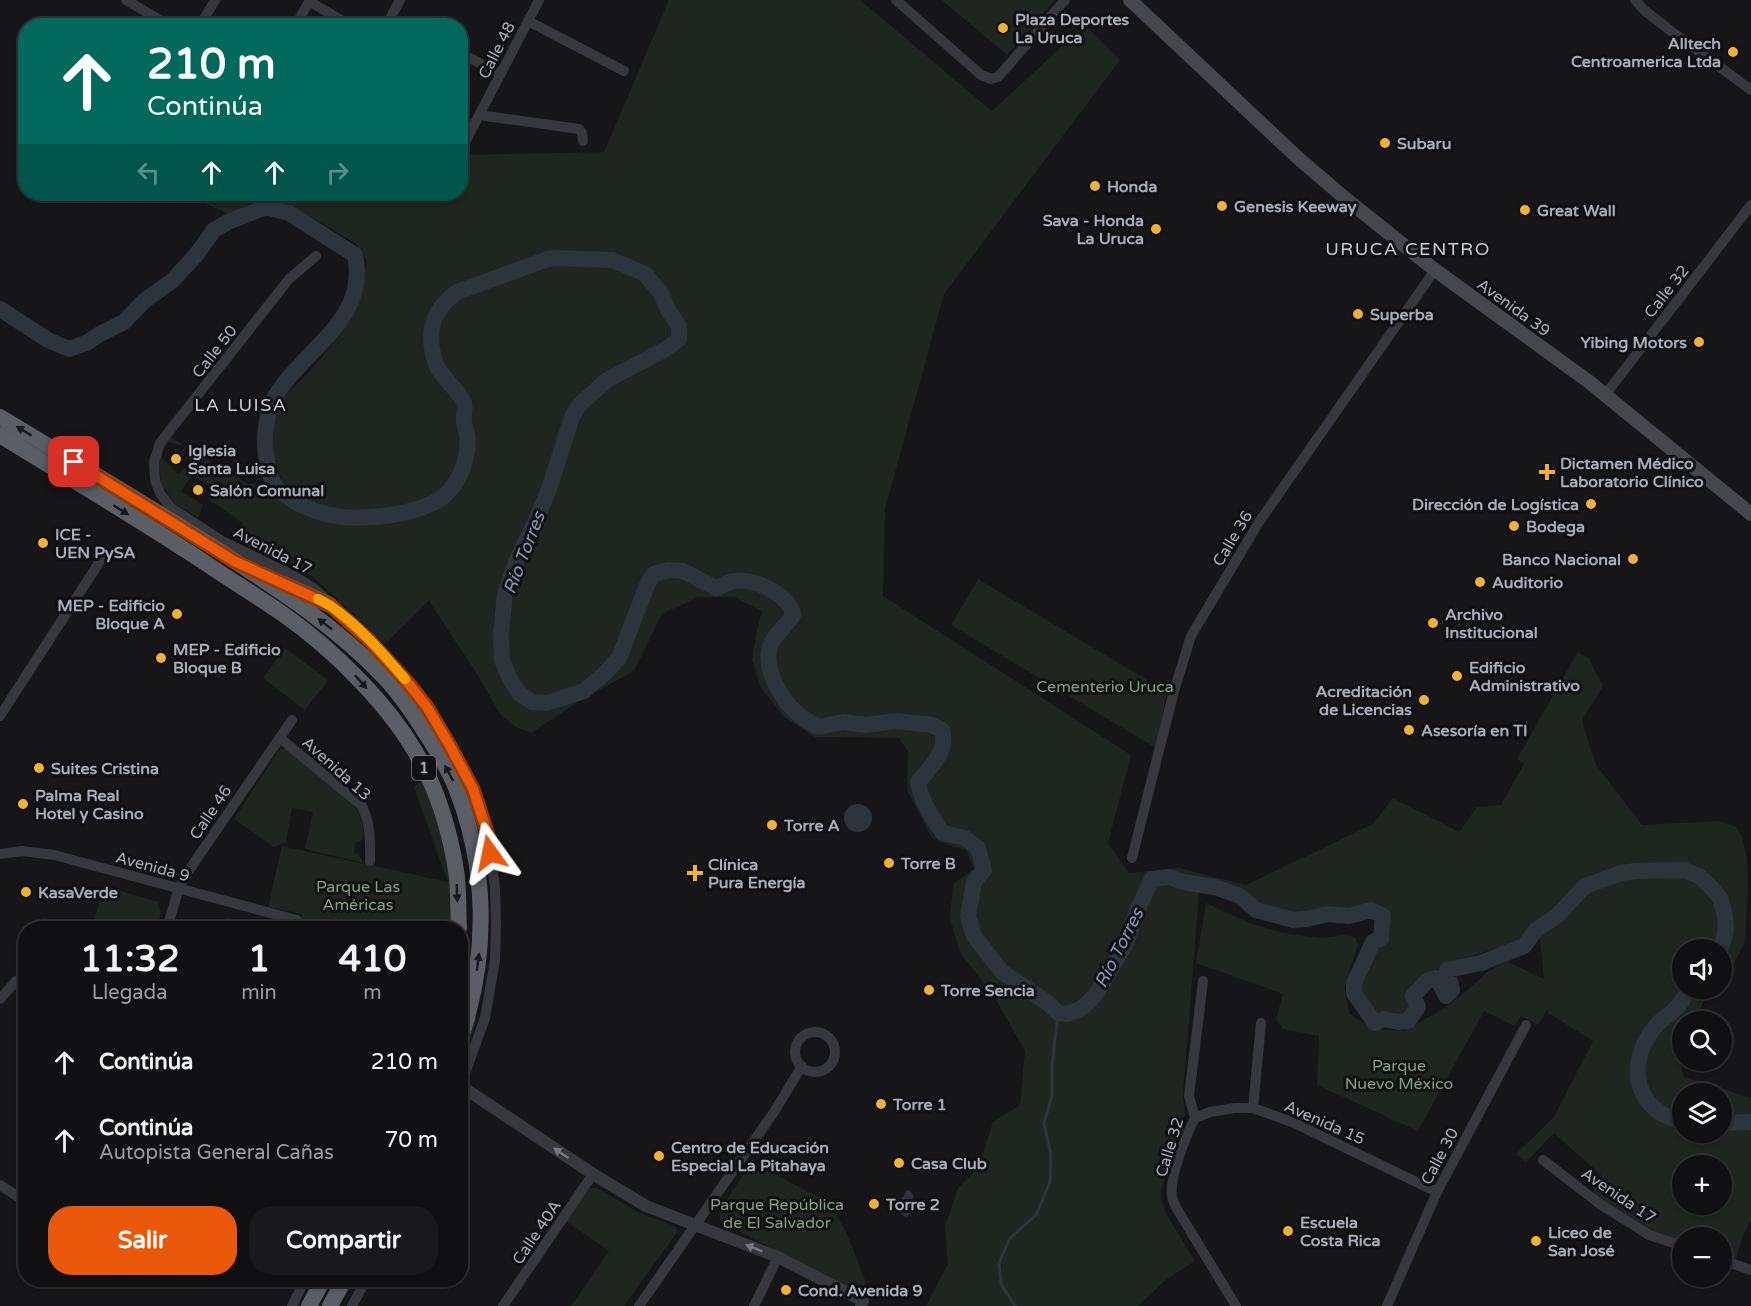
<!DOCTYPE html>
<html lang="es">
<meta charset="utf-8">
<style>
:root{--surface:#101012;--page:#19191b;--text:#f1f3f6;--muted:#9c9d9f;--line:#303032;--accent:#ea580c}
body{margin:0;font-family:"Varela Round",sans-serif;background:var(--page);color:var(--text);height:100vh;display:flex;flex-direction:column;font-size:22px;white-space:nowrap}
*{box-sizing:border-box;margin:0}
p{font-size:20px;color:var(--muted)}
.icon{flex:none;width:33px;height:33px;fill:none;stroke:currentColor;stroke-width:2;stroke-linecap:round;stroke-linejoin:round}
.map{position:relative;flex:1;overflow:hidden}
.details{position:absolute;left:18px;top:921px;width:450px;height:366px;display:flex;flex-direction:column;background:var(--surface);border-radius:24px;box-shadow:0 2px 4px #0004,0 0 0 2px var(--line)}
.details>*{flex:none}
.banner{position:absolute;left:18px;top:18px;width:450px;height:183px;border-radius:24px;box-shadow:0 2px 4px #0004,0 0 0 2px var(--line);background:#00695c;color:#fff;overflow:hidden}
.tools{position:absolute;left:1672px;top:939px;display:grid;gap:12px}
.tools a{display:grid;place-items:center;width:60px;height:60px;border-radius:50%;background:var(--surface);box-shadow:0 2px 4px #0004,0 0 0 2px var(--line);font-size:30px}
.pin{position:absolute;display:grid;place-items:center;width:51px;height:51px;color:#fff;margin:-26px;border-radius:12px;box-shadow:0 3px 9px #0006}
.me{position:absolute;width:66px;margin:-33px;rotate:348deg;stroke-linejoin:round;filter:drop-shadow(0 0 4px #0008)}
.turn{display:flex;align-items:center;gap:21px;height:126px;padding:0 30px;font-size:27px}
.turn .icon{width:78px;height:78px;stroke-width:2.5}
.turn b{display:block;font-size:42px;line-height:51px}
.lanes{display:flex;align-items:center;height:57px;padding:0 30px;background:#0003;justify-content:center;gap:30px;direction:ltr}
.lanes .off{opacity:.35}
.eta{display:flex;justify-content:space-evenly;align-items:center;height:102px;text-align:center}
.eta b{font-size:36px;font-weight:700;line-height:42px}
.primary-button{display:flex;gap:12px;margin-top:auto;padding:12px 30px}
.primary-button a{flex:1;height:69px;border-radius:24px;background:var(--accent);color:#fff;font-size:24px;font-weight:700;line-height:69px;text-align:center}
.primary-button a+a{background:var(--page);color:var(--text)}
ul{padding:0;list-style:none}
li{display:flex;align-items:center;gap:18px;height:78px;padding:0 30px}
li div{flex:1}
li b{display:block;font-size:22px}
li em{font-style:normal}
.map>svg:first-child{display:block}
.green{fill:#1e261f;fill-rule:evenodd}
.water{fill:#2c353c}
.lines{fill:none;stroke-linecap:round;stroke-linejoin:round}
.stream{stroke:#2c353c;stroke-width:3}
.river{stroke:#2c353c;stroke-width:16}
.minor{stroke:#37383d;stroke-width:10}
.tertiary{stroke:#37383d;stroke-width:12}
.secondary{stroke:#45474d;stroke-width:14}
.trunk{stroke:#5b5e65;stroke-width:16}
.oneway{fill:#18191b}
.oneway2{fill:#757881}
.route-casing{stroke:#983908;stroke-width:15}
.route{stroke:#ea580c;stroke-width:10}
.slow{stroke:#f59e0b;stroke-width:10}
.poi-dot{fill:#f2b134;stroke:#111113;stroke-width:2}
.labels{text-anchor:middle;stroke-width:6;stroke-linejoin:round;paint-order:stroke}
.shield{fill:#111113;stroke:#7b7e86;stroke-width:1.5}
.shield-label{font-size:15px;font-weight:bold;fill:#a8adb8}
.poi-label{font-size:16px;font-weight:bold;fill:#a8adb8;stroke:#111113;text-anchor:start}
.street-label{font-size:16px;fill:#a8adb8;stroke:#111113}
.park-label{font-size:16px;fill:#7fa381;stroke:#111113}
.neighbourhood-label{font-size:18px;letter-spacing:1.5px;fill:#c9ccd4;stroke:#111113}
.water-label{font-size:18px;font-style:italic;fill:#7f9bb3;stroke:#111113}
</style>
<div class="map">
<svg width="1751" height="1306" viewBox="0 0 1751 1306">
<rect width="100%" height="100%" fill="#161618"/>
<g class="green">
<path d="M 669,0 L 860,0 L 992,111 L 1085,25 L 1120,60 L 944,294 L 885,509 L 883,596 L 1131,755 L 1108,843 L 1129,873 L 1179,868 L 1246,885 L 1373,824 L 1393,798 L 1459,832 L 1477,807 L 1501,805 L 1524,764 L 1517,759 L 1578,652 L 1589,659 L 1603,686 L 1583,719 L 1584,729 L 1596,765 L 1642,825 L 1720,821 L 1736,827 L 1742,836 L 1747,859 L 1748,881 L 1745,942 L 1722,987 L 1722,950 L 1683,950 L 1683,988 L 1721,989 L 1719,992 L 1708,993 L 1694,1021 L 1683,1022 L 1683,1051 L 1680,1062 L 1684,1077 L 1751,1098 L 1751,1220 L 1742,1238 L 1735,1262 L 1722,1258 L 1722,1238 L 1683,1238 L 1683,1245 L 1651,1233 L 1591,1195 L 1601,1175 L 1554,1133 L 1526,1162 L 1516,1154 L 1554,1117 L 1593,1041 L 1548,1013 L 1547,1009 L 1538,1025 L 1521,1016 L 1514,1026 L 1484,1011 L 1418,1131 L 1317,1085 L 1319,1036 L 1283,1029 L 1276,1019 L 1283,994 L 1196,963 L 1206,903 L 1252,924 L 1288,934 L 1323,938 L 1344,935 L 1355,937 L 1358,945 L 1344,988 L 1350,1014 L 1372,1029 L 1404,1031 L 1441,1010 L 1468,990 L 1486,973 L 1506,961 L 1544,979 L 1538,919 L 1517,942 L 1443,965 L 1411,989 L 1412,1008 L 1403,1017 L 1375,1015 C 1353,981 1359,981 1375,947 L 1384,944 L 1386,913 L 1375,906 L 1332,909 L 1294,915 L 1258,905 L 1242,893 L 1200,880 L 1183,1094 L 1185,1115 L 1160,1193 L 1165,1212 L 1195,1261 L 1167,1279 L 1138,1306 L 926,1306 L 948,1264 L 945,1226 L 958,1188 L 978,1168 L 993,1122 L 1020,1105 L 1025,1051 L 995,998 L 960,952 L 950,918 L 953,884 L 974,869 L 966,850 L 948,845 L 932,838 L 907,790 L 908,751 L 899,738 L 815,737 L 784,717 L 761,688 L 752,660 L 757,630 L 762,611 L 734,597 L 698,597 L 662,614 L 634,671 L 581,700 L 531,733 L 516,727 L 500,714 L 477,674 L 429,601 L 385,644 L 312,576 L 237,539 L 243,523 L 208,499 L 214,489 L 192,475 L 181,491 L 203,505 L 198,518 L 173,502 L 161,483 L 158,454 L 170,437 L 248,484 L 282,480 L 272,456 L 274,428 L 280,401 L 313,368 L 343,331 L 361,292 L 367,260 L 356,244 L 325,225 L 280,201 L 257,198 L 231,215 L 204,203 L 212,194 L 460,194 L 461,155 L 604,152 ZM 169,442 L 184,446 L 190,463 L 178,474 L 158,454 ZM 1683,1094 L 1722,1094 L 1722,1132 L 1683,1132 ZM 1683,1166 L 1722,1166 L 1722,1204 L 1683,1204 Z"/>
<polygon points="942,0 1055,0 1007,55"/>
<polygon points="978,579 1167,692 1156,748 951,625"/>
<polygon points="285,648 328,680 305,710 263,678"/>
<polygon points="280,749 287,749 346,798 358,811 363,828 363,837 361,841 355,843 354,853 358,854 364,863 305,849 313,812 292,808 286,842 274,847 234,819"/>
<polygon points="425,779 440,823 452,881 452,928 298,928 302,914 268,907 282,846 448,882 414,787"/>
<polygon points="104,886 158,902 161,913 156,928 92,928"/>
<polygon points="225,917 281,928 222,928"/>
<polygon points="43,918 49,919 84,928 43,928"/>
<polygon points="473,1017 477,1019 461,1070 461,1056"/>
<polygon points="752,1162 822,1199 837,1215 848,1237 865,1280 870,1300 720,1221 719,1211"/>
<polygon points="593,1188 597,1188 639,1213 675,1226 678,1231 624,1306 571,1306 609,1251 566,1221 589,1189"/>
</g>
<g class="water">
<circle cx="858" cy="818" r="14"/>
<polygon points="909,1190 914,1196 909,1205 910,1213 907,1217 902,1215 903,1208 899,1201 903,1197 906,1191"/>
</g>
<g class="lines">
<polyline class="stream" points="1015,1306 1001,1284 999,1263 1010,1238 1036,1215 1050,1182 1051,1155 1044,1123 1052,1096 1052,1065 1058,1013"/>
<g class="river">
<path d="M 0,309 L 48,340 L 69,349 L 86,343 L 100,334 L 124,322 L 144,301 L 173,280 L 196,255 L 214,230 L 228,222 L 266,207 L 289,213 L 355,255 C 369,320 305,348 276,395 C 268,407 266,424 265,438 C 265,455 267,471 275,486 C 277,490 282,492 285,495 C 310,513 340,520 371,517 C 392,516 427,510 444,496 C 460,483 470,455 467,435 C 467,430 464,426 464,421 C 463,416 466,408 464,403 C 462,395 442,376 437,367 C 435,363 434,359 433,354 C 427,327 435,308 457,292 L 551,258 L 612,260 L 645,274 L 661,293 L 668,310 L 679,326 L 679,339 L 666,349 L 607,380 L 579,405 L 572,417 L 549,489 L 537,518 L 517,560 L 505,593 L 501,634 L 502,660 L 510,679 L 519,693 L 532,702 L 547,703 L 584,691 L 604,674 L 619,658 L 648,583 L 654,574 L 669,570 L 683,571 L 716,588 C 722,586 728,582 734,581 C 752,577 791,595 793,615 C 787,626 774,634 770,646 C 763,668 781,700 798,714 C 803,719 811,723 818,727 L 844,722 L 866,725 L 896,721 L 932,725 L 942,730 C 948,751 931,767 918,782 C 921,801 932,818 943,833 L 965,838 L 978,848 L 984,870 L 974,882 L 968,916 L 974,936 L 1002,972 L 1048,1003 L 1058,1013 L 1066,1014 L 1079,1010 L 1089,1002 L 1098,991 L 1126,943 L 1138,909 L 1152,879 L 1169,877 L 1183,882 L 1215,887 L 1240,896 L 1256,910 L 1293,920 L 1307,919 L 1328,914 L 1349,916 L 1371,910 L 1383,916 L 1381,938 L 1373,942 L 1354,983 L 1354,993 L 1375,1023 L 1384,1019 L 1399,1022 L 1408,1021 L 1418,1007 L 1413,996 L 1427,981 L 1437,978 L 1446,996 L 1452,990 L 1447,970 L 1481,963 L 1524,946 L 1536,930 L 1558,915 L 1585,886 L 1621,873 L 1636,871 L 1684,870 L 1699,876 L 1710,886 L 1720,898 L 1725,916 L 1726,930 L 1722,944 L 1718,950"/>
<path d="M 1683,1121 C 1667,1119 1653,1110 1645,1097 C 1631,1075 1639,1045 1655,1027 C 1661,1019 1670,1015 1676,1008 C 1682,1003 1685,995 1689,988"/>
<polyline points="1722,1123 1751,1122"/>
</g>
<g class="minor">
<polyline points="126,0 170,26"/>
<polyline points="896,0 981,75 991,79 998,77 1065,0"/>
<polyline points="1635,0 1644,10 1671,31 1751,90"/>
<polyline points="309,1 351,26"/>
<polyline points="528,21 624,71"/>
<polyline points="200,26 215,0"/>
<polyline points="295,26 310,0"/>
<polyline points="386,26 400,0"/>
<polyline points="460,53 501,74"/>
<polyline points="479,115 579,129 582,133 583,141"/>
<polyline points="463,146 539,0"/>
<polyline points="316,256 289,279 160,443 154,462 155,480 160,493 170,507 222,541 293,575 315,589 368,639 409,683 427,707 473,789 488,835 495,888 496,924 495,960 485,1018 460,1087"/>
<polyline points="1605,395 1751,205"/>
<polyline points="0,716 102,558"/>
<path d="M 280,738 L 362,806 C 371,826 370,839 370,861"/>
<polyline points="0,854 22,851 54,855 297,920"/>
<polyline points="1132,858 1174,691 1191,636 1259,522 1435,270"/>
<polyline points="167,928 179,888 185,876 292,720"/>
<path d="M 1203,981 L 1189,1096 L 1195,1118 C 1187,1133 1169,1178 1172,1195 C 1172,1200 1175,1205 1177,1209 L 1236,1306"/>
<polyline points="0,999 16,981 26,977"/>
<circle cx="815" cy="1052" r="20"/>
<polyline points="1253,1108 1261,1023"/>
<polyline points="1195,1118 1210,1112 1235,1108 1253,1108 1292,1122 1437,1192"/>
<polyline points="1543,1160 1600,1204 1649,1235 1683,1246"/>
<polyline points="0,1185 26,1202"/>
<polyline points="1722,1260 1751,1270"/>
<polyline points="292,1306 305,1280"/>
<polyline points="352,1306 366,1280"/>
<polyline points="503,1306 593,1174"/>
<polyline points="639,1306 774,1112 802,1066"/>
<polyline points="754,1306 778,1257"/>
<polyline points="1387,1306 1437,1192 1526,1025"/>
</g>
<polyline class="tertiary" points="461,1086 593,1174 646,1206 778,1257 863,1301 861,1306"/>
<polyline class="secondary" points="1130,0 1298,158 1346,199 1435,270 1588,381 1751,514"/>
<g class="trunk">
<path d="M 0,417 C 75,462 150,507 224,554 C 281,591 338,628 385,678 C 400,694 413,713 425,732 C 435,748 447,766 454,783 C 488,865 489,956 460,1040"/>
<path d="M 0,435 C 68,477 137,518 204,562 C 230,580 257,596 283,614 C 334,650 392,707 421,762 C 439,795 450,833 456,870 C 459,889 458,909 459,928"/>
<polyline points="284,584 330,605"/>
<polyline points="309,1306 323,1280"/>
<polyline points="330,1306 344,1280"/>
</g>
</g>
<defs><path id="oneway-solid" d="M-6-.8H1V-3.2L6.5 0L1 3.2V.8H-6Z" transform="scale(1.5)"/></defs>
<g class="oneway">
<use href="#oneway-solid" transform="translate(24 431) rotate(-149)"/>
<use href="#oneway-solid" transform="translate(121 510) rotate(32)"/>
<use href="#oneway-solid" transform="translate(325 624) rotate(-142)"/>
<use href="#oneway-solid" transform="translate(361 682) rotate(48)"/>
<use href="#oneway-solid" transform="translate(449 773) rotate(-118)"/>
<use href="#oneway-solid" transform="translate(457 893) rotate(88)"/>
<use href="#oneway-solid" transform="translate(478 962) rotate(-82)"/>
</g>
<g class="oneway2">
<use href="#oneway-solid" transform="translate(561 1153) rotate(-146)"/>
<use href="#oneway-solid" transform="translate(754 1248) rotate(-158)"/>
</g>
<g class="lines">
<g class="route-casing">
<polyline id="route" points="74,462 234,561 330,605 368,639 408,683 427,707 450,746 473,789 488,835 490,853"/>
</g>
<use href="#route" class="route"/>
<path class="slow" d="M 318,599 C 348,613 383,653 405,679"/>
</g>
<g class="poi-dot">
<circle cx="1003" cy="28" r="6"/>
<circle cx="1733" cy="52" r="6"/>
<circle cx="1385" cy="143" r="6"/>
<circle cx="1095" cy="186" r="6"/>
<circle cx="1222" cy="206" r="6"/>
<circle cx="1525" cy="210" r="6"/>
<circle cx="1156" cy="229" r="6"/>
<circle cx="1358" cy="314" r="6"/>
<circle cx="1699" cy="342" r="6"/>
<circle cx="176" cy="459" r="6"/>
<path d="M1544 463h6v6h6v6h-6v6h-6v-6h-6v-6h6z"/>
<circle cx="198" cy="490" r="6"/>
<circle cx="1591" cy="504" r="6"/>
<circle cx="1514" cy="526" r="6"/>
<circle cx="43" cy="543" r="6"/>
<circle cx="1633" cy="559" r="6"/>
<circle cx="1480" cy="582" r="6"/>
<circle cx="177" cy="614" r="6"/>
<circle cx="1433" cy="623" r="6"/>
<circle cx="161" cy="658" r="6"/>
<circle cx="1457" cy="676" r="6"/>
<circle cx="1424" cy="700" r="6"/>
<circle cx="1409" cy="730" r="6"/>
<circle cx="39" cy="768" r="6"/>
<circle cx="23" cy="804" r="6"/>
<circle cx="772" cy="825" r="6"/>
<circle cx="889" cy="863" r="6"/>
<path d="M692 864h6v6h6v6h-6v6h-6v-6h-6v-6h6z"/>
<circle cx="26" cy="892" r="6"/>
<circle cx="929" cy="990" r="6"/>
<circle cx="881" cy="1104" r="6"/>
<circle cx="659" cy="1156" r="6"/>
<circle cx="899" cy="1163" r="6"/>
<circle cx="874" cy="1204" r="6"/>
<circle cx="1288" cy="1231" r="6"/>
<circle cx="1536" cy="1241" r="6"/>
<circle cx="786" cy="1290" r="6"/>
</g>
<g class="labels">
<rect class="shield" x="412" y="756" width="24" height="24" rx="4.5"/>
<g class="shield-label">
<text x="424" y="773">1</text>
</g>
<g class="poi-label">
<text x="1015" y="25">Plaza Deportes<tspan x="1015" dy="18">La Uruca</tspan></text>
<text x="1721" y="49" text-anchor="end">Alltech<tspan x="1721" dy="18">Centroamerica Ltda</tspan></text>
<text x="1397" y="149">Subaru</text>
<text x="1107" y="192">Honda</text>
<text x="1234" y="212">Genesis Keeway</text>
<text x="1537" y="216">Great Wall</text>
<text x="1144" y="226" text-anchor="end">Sava - Honda<tspan x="1144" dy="18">La Uruca</tspan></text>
<text x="1370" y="320">Superba</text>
<text x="1687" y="348" text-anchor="end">Yibing Motors</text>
<text x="188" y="456">Iglesia<tspan x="188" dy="18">Santa Luisa</tspan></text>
<text x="1560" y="469">Dictamen Médico<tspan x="1560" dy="18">Laboratorio Clínico</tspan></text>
<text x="210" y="496">Salón Comunal</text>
<text x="1579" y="510" text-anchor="end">Dirección de Logística</text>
<text x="1526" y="532">Bodega</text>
<text x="55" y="540">ICE -<tspan x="55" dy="18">UEN PySA</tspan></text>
<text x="1621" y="565" text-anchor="end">Banco Nacional</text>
<text x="1492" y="588">Auditorio</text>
<text x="165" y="611" text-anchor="end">MEP - Edificio<tspan x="165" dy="18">Bloque A</tspan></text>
<text x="1445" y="620">Archivo<tspan x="1445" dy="18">Institucional</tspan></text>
<text x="173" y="655">MEP - Edificio<tspan x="173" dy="18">Bloque B</tspan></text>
<text x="1469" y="673">Edificio<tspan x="1469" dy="18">Administrativo</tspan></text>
<text x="1412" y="697" text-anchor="end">Acreditación<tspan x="1412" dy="18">de Licencias</tspan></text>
<text x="1421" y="736">Asesoría en TI</text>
<text x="51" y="774">Suites Cristina</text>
<text x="35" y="801">Palma Real<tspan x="35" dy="18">Hotel y Casino</tspan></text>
<text x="784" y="831">Torre A</text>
<text x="901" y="869">Torre B</text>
<text x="708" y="870">Clínica<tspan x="708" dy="18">Pura Energía</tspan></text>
<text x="38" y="898">KasaVerde</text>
<text x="941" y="996">Torre Sencia</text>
<text x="893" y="1110">Torre 1</text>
<text x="671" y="1153">Centro de Educación<tspan x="671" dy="18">Especial La Pitahaya</tspan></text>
<text x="911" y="1169">Casa Club</text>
<text x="886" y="1210">Torre 2</text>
<text x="1300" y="1228">Escuela<tspan x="1300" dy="18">Costa Rica</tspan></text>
<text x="1548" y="1238">Liceo de<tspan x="1548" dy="18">San José</tspan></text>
<text x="798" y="1296">Cond. Avenida 9</text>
</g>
<g class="street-label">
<text transform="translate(496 50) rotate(-63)" y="6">Calle 48</text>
<text transform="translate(1666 291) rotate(-52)" y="6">Calle 32</text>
<text transform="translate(1514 307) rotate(36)" y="6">Avenida 39</text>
<text transform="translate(214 351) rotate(-52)" y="6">Calle 50</text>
<text transform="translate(1232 538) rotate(-59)" y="6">Calle 36</text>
<text transform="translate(273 550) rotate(27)" y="6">Avenida 17</text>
<text transform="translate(337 768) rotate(42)" y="6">Avenida 13</text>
<text transform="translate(210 812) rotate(-56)" y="6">Calle 46</text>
<text transform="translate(153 866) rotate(15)" y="6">Avenida 9</text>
<text transform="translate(1325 1122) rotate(24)" y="6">Avenida 15</text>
<text transform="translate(1169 1147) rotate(-73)" y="6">Calle 32</text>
<text transform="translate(1439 1156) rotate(-62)" y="6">Calle 30</text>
<text transform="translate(1619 1195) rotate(34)" y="6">Avenida 17</text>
<text transform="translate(536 1232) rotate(-56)" y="6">Calle 40A</text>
</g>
<g class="park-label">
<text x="1105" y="692">Cementerio Uruca</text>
<text x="358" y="892">Parque Las<tspan x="358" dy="18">Américas</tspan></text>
<text x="1399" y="1071">Parque<tspan x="1399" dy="18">Nuevo México</tspan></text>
<text x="777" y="1210">Parque República<tspan x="777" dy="18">de El Salvador</tspan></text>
</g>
<g class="neighbourhood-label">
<text x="1408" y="255">URUCA CENTRO</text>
<text x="241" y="411">LA LUISA</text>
</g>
<g class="water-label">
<text transform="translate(524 553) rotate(-69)" y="6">Río Torres</text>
<text transform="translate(1119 948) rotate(-63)" y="6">Río Torres</text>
</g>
</g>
</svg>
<div class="tools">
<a><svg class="icon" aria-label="sound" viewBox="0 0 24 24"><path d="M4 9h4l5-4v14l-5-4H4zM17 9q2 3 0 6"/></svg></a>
<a><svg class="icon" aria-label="search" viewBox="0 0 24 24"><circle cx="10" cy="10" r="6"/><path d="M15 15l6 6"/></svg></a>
<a><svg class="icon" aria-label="layers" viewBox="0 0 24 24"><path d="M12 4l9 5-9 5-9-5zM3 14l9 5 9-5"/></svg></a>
<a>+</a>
<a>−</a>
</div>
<div class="pin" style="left:74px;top:462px;background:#d93025"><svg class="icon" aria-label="arrive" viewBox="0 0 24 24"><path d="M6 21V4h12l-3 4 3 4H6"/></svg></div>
<svg class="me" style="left:490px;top:853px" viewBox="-20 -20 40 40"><path d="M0-17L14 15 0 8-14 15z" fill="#ea580c" stroke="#fff" stroke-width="4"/></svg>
<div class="banner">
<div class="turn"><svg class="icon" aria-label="ahead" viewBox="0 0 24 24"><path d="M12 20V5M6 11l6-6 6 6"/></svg><div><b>210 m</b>Continúa</div></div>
<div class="lanes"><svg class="icon off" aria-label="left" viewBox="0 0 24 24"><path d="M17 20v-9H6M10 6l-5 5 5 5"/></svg><svg class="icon" aria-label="ahead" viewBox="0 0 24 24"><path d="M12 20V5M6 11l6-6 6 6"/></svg><svg class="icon" aria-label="ahead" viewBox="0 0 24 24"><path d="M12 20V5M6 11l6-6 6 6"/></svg><svg class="icon off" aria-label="right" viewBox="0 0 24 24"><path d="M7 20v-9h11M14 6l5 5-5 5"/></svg></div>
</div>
<section class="details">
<div class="eta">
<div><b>11:32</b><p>Llegada</p></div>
<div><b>1</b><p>min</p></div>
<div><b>410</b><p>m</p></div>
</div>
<ul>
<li><svg class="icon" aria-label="ahead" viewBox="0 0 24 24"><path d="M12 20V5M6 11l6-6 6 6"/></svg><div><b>Continúa</b></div><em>210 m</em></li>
<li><svg class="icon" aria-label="ahead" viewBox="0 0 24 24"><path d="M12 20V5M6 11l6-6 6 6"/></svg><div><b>Continúa</b><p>Autopista General Cañas</p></div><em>70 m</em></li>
</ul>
<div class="primary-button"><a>Salir</a><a>Compartir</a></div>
</section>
</div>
